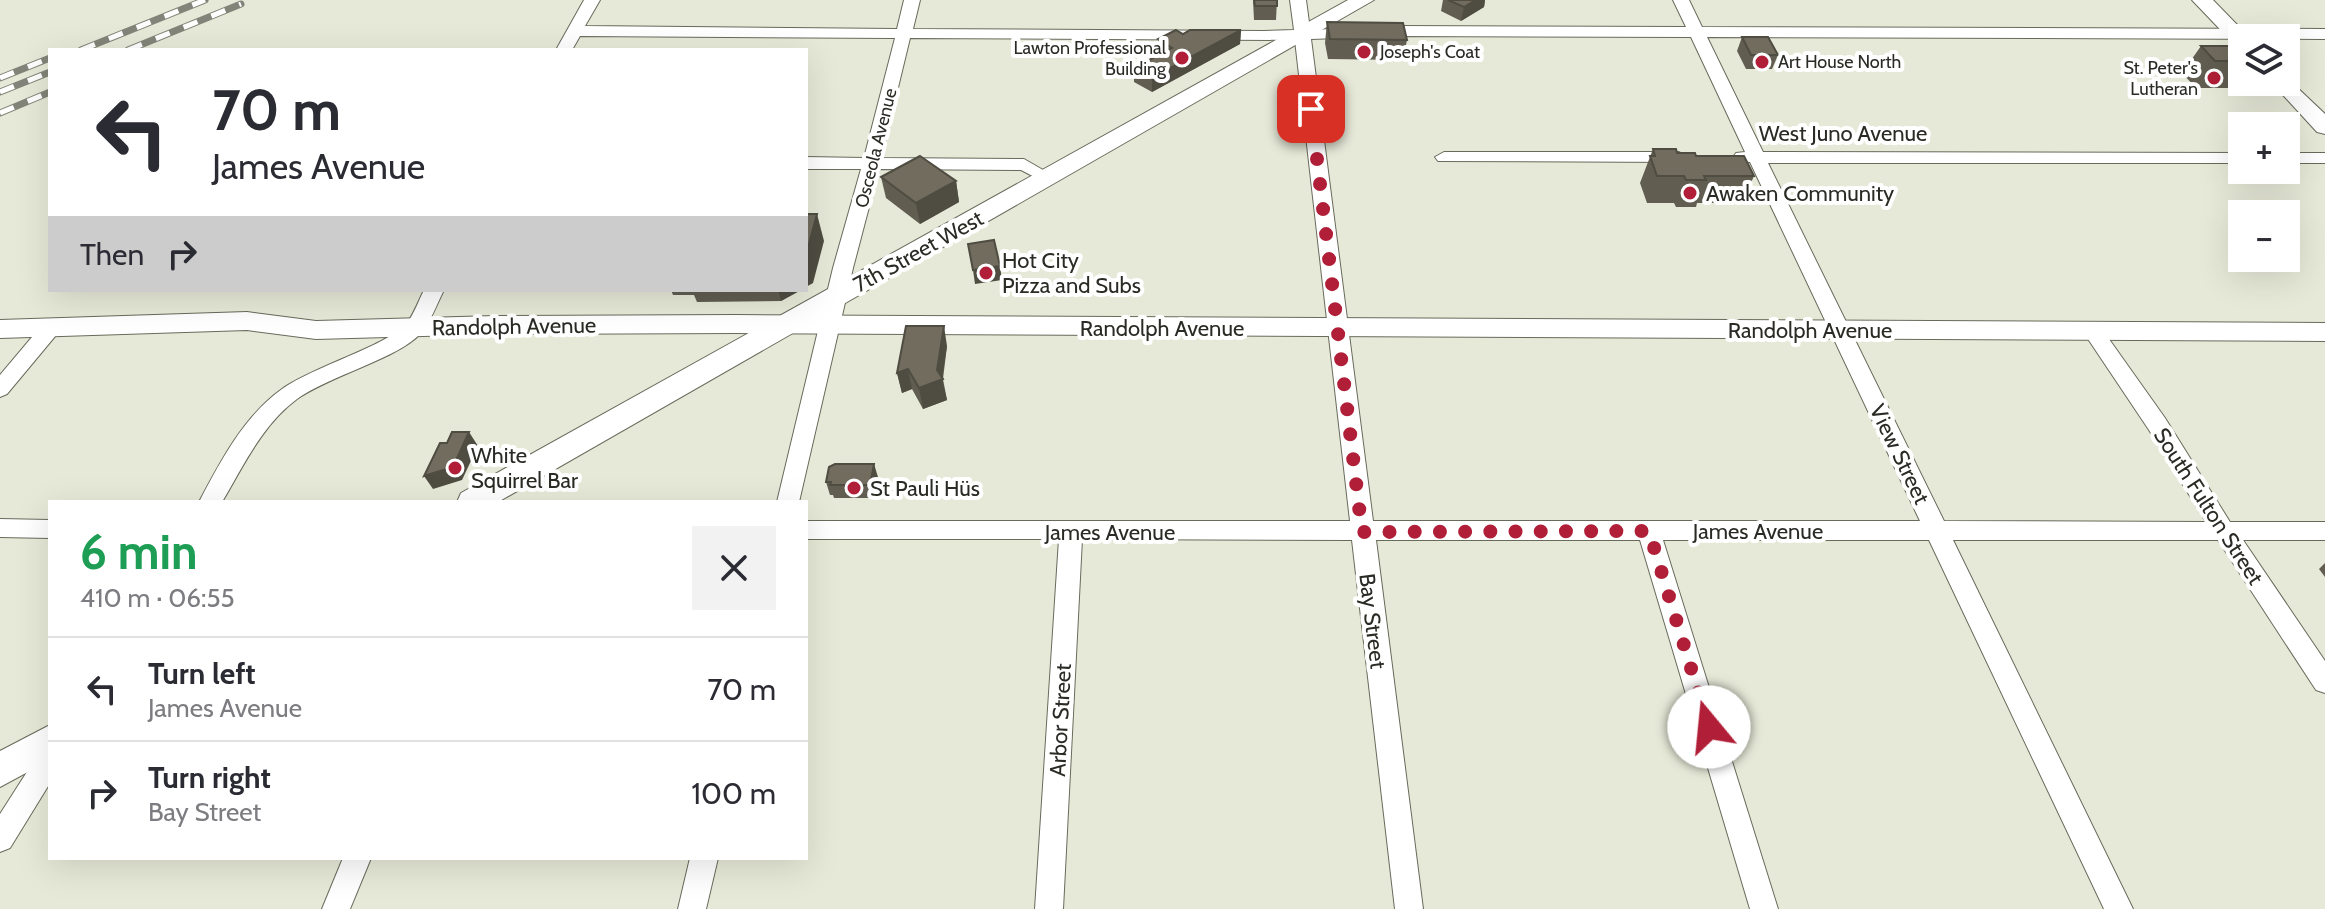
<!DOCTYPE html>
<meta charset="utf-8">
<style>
:root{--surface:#fff;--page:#f2f2f3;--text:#2b2b33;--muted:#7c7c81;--line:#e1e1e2}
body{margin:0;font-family:Cabin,sans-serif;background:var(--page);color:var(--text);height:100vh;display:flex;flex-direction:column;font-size:30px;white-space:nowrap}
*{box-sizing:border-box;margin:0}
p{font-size:26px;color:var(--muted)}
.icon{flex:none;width:44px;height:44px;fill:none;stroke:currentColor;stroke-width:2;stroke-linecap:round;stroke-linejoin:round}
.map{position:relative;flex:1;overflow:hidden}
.side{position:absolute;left:48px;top:500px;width:760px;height:360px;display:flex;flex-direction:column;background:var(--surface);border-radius:0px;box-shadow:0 8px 32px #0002}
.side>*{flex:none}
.guide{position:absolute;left:48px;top:48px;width:760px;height:244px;border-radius:0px;box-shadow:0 8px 32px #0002;background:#fff;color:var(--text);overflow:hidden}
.controls{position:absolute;left:2228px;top:24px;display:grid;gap:16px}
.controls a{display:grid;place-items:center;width:72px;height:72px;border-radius:0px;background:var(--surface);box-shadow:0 8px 32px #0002;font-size:40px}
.pin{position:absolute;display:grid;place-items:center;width:68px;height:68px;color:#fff;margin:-34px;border-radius:16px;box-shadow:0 4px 12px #0006}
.me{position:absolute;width:88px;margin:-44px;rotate:343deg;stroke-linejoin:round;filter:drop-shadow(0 0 6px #0008)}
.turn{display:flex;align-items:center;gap:28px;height:168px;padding:0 32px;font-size:36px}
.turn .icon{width:104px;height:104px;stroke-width:2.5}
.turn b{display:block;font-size:56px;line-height:68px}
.then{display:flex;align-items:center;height:76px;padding:0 32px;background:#0003;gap:16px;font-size:30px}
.round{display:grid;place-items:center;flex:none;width:84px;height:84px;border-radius:0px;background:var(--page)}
.summary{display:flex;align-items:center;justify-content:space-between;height:136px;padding:0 32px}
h1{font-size:48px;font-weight:700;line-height:60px;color:#1e9e55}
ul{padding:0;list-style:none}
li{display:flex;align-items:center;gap:24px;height:104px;padding:0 32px;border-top:2px solid var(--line)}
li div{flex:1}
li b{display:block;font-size:30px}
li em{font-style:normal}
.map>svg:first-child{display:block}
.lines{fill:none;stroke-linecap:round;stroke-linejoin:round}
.minor-casing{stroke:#686a5b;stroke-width:2}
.tertiary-casing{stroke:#686a5b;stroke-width:2}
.secondary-casing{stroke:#686a5b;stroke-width:2}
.minor{fill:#fff;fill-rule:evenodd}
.tertiary{fill:#fff;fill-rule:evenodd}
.secondary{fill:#fff;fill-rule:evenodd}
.rail-casing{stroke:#838479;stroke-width:7}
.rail{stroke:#fff;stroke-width:5;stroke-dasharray:15;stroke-linecap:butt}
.wall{fill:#615d51}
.shaded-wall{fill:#4f4c42}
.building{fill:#716c5e;stroke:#4f4c42;stroke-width:2}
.route{stroke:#b11e37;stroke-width:14;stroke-dasharray:0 25.2}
.poi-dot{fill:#b11e37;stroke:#fff;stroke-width:3}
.labels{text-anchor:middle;stroke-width:8;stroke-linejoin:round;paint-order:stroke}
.far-poi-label{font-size:18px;fill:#2a2b25;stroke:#fff;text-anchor:end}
.far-street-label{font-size:18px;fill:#2a2b25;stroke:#fff}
.street-label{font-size:22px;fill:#2a2b25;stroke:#fff}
.poi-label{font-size:22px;fill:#2a2b25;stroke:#fff;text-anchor:start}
</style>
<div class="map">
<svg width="2325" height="909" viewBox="0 0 2325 909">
<rect width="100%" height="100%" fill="#e7e9d8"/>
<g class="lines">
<g class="minor-casing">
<g id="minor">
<path d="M 584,0 L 600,0 L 585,26 L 897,29 L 904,0 L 920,0 L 913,29 L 1263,31 L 1294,30 L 1290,0 L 1306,0 L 1310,30 L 1398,26 L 1686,27 L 1673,0 L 1689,0 L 1702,27 L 2325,29 L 2325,39 L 1707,37 L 1763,152 L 2242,153 L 2242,163 L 1768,163 L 1944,521 L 2206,522 L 2149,430 L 2082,330 L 2085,325 L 2099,325 L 2165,418 L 2230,522 L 2325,522 L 2325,540 L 2243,540 L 2325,661 L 2325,693 L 2316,690 L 2218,540 L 1953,540 L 2133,909 L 2104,909 L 1929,540 L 1663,540 L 1778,909 L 1750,909 L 1640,540 L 1376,540 L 1423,909 L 1395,909 L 1352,540 L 1082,539 L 1063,909 L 1035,909 L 1059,539 L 806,539 L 806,521 L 1350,521 L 1295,40 L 910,38 L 881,158 L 1024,159 L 1057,178 L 1048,184 L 1021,170 L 879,169 L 853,268 L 799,502 L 777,502 L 833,268 L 861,169 L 806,169 L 806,157 L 864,158 L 895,38 L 580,36 L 572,50 L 556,50 ZM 1398,36 L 1691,37 L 1745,152 L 1736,153 L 1733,157 L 1736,161 L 1750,162 L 1920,521 L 1373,521 L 1311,39 Z"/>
<polygon points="1444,152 1679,152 1688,157 1679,162 1438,161 1435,157"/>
<rect x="2286" y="153" width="39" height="10"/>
<path d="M 424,290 L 444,290 C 437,303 431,322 421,333 C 399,358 329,376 297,399 C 262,425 244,465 222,502 L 199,502 C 220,462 244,416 282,389 C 312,367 389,345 407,323 C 414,314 419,300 424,290 Z"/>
<polygon points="50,322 57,324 60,329 57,334 7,394 0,397 0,375 43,324"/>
<polygon points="0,519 50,520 50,538 0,537"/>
<polygon points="50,747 50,783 10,848 0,852 0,814 41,750"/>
<polygon points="343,858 371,858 350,909 322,909"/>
<polygon points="690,858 718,858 706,909 678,909"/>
</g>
</g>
<g class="tertiary-casing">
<g id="tertiary">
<polygon points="2192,0 2213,0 2250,38 2242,38 2242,47 2235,45"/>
<polygon points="2286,77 2325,114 2325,134 2317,132 2271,82 2286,82"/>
<polygon points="247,312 316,321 495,316 736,315 2325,323 2325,341 736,333 495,334 316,339 247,330 0,338 0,320"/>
</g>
</g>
<g class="secondary-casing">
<g id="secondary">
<polygon points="1348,0 1374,0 498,502 457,502 461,493"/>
<polygon points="50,725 50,760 0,787 0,751"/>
</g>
</g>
<use href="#minor" class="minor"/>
<use href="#tertiary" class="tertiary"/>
<use href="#secondary" class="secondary"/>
<g class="rail-casing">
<g id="rail">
<polyline points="81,50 205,0"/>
<polyline points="128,50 241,4"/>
<polyline points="0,78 50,58"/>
<polyline points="0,92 50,72"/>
<polyline points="0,113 50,92"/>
</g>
</g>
<use href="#rail" class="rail"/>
</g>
<g class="wall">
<polygon points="1253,0 1277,0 1276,20 1254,20"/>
<polygon points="1443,0 1485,0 1484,7 1461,21 1441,11"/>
<polygon points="1327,22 1407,40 1403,60 1328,59 1325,43"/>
<polygon points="1241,30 1240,44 1152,92 1134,82 1134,68 1160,54 1158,53 1158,39 1183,34"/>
<polygon points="1742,37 1778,55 1772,69 1746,69 1737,51"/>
<polygon points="2201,46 2242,46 2242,82 2264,82 2259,88 2196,88 2182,73"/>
<polygon points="1653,149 1696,156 1754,176 1742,203 1697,203 1696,207 1676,207 1674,203 1647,203 1640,183"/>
<polygon points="881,177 956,181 959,202 920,224 886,198"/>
<polygon points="671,290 801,290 781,301 697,302 694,295 673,295"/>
<polygon points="947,346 943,379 947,400 923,409 912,389 902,393 897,373"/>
<polygon points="878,477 874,498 834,498 833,495 830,495 826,482"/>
<polygon points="2325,563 2325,577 2319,569"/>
</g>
<g class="shaded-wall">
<polygon points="1476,0 1485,0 1484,7 1461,21 1464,7"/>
<polygon points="1241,30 1240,44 1152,92 1152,78"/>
<polygon points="956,181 959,202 920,224 916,203"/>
<polygon points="817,214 824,241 813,283 806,287 806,255"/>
<polygon points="1000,266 1002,280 975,284 973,270"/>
<polygon points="778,290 801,290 781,301"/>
<polygon points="944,326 947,346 942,379 947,400 923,409 919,388 937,370"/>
<polygon points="908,369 912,389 902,393 897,373"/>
<polygon points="469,432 478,446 462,480 433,489 424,476"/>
<polygon points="874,464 878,477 874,498 870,485"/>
</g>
<g class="building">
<polygon points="1254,0 1277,0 1277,6 1255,6"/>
<polygon points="1448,0 1476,0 1464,7"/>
<polygon points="1327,22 1403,23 1407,40 1330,39"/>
<polygon points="1176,30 1183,34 1190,30 1241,30 1152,78 1134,68 1172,48 1158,39"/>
<polygon points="1742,37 1768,37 1778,55 1751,55"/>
<polygon points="2201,46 2242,46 2242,61 2215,61"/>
<polygon points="1653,149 1676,149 1677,153 1695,153 1696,156 1744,156 1754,176 1704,176 1706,180 1686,180 1684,176 1657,176 1650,156 1655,156"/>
<polygon points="920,156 956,181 916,203 881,177"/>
<polygon points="806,214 817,214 806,255"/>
<polygon points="994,240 1000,266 973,270 968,244"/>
<polygon points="906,326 944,326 937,370 943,379 919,388 908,369 897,373"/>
<polygon points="452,432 469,432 453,467 424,476 440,443 447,443"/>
<polygon points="835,464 874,464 870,485 830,485 831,482 826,482 829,467"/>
</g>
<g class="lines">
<polyline class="route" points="1311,109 1362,532 1649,531 1709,727"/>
</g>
<g class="poi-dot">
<circle cx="1364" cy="52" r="8"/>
<circle cx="1182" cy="58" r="8"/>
<circle cx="1762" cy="62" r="8"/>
<circle cx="2214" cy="78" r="8"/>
<circle cx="1690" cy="193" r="8"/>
<circle cx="986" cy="273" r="8"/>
<circle cx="455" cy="468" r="8"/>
<circle cx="854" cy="488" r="8"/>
</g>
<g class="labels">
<g class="far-poi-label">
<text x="1166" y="54">Lawton Professional<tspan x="1166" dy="21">Building</tspan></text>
<text x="1380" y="58" text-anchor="start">Joseph's Coat</text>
<text x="1778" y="68" text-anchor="start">Art House North</text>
<text x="2198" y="74">St. Peter's<tspan x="2198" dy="21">Lutheran</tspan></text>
</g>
<g class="far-street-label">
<text transform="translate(876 148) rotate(-76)" y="6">Osceola Avenue</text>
</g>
<g class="street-label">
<text x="1843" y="141">West Juno Avenue</text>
<text transform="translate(918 251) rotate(-29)" y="8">7th Street West</text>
<text transform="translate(514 326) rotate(-1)" y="8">Randolph Avenue</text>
<text x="1162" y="336">Randolph Avenue</text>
<text x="1810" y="338">Randolph Avenue</text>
<text transform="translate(1900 454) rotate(64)" y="8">View Street</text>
<text transform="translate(2209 506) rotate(57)" y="8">South Fulton Street</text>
<text x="1758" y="539">James Avenue</text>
<text x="1110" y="540">James Avenue</text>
<text transform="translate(1373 621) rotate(83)" y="8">Bay Street</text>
<text transform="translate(1060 720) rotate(-87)" y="8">Arbor Street</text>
</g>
<g class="poi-label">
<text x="1706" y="201">Awaken Community</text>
<text x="1002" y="268">Hot City<tspan x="1002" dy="25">Pizza and Subs</tspan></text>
<text x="471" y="463">White<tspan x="471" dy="25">Squirrel Bar</tspan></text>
<text x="870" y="496">St Pauli Hüs</text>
</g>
</g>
</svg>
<div class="controls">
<a><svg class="icon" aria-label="layers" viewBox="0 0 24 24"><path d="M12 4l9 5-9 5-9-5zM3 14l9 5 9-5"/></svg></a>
<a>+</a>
<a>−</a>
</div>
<div class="pin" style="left:1311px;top:109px;background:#d93025"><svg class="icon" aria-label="arrive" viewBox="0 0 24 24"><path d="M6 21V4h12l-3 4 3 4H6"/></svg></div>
<svg class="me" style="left:1709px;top:727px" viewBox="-20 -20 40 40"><circle r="19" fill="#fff"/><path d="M0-13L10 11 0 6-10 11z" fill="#b11e37"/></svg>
<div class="guide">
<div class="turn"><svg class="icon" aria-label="left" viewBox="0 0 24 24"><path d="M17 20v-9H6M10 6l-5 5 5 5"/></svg><div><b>70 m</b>James Avenue</div></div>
<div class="then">Then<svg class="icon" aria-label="right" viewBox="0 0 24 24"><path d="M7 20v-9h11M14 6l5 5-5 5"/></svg></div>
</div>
<section class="side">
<div class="summary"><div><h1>6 min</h1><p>410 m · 06:55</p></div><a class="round"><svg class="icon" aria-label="close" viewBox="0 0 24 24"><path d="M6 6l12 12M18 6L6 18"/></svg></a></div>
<ul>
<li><svg class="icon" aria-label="left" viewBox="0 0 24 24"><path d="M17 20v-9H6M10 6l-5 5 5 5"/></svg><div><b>Turn left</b><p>James Avenue</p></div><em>70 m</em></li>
<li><svg class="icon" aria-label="right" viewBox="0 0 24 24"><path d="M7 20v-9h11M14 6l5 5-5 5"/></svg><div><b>Turn right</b><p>Bay Street</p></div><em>100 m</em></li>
</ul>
</section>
</div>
